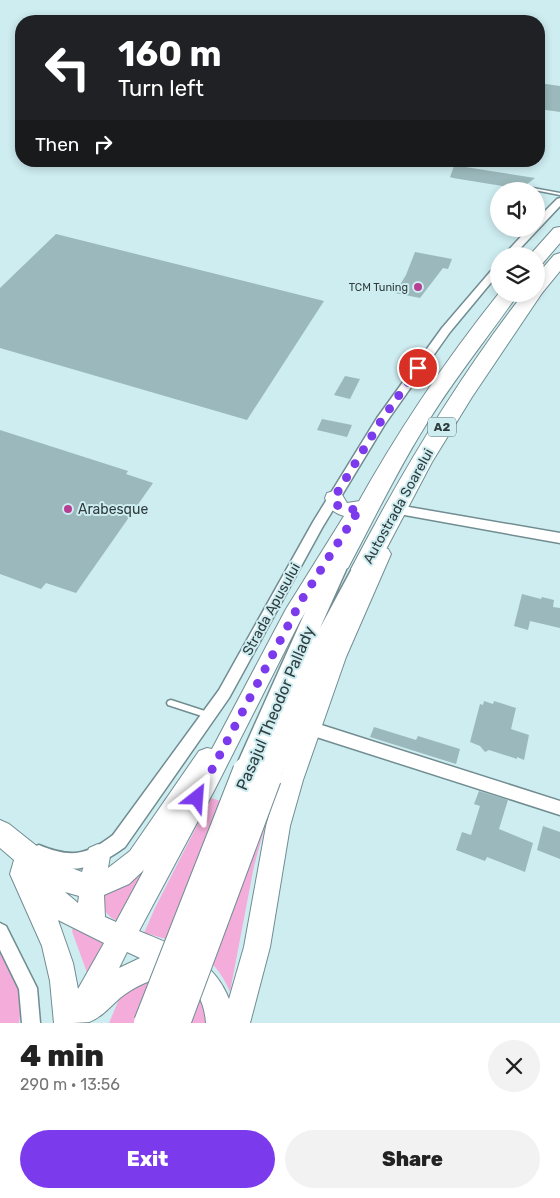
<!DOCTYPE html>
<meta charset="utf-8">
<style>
:root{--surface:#fff;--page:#f2f2f2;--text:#222;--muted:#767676;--accent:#7c3aed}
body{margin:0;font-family:Rubik,sans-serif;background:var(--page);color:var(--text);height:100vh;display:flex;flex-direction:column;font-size:19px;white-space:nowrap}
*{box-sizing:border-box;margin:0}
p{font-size:16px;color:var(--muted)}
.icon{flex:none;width:28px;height:28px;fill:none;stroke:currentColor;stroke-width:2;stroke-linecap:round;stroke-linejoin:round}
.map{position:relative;height:1023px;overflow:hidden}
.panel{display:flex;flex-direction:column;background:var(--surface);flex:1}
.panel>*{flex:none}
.guide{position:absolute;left:15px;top:15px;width:530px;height:152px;border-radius:20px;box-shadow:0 2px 8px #0003;background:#202124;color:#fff;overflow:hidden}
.controls{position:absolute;left:490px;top:182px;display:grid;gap:10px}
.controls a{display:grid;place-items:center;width:55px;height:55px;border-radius:50%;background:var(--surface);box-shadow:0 2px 8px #0003;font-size:25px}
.pin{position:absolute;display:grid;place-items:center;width:42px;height:42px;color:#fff;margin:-21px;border:2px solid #fff;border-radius:50%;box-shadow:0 1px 5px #0007}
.me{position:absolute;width:55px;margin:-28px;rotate:28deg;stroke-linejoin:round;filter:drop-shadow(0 0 4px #0008)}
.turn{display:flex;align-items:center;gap:18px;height:105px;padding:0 20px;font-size:22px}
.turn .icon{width:65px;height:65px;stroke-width:2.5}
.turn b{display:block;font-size:35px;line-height:42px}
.then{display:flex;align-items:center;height:48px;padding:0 20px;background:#0003;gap:10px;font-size:19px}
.round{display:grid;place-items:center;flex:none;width:52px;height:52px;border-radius:26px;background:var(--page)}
.headline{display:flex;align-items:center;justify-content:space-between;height:85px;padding:0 20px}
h1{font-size:30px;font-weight:800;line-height:38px}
.button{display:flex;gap:10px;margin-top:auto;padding:10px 20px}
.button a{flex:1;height:58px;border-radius:30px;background:var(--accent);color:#fff;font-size:20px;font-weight:800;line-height:58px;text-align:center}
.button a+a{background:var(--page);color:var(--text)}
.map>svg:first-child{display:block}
.green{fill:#f4addb}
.building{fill:#9bb9bc}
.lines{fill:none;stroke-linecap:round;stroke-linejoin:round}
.lane-casing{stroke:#718d91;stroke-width:3}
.street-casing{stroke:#718d91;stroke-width:3}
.secondary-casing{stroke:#718d91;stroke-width:2}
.primary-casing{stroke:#718d91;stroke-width:3}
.highway-casing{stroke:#718d91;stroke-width:2}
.lane{fill:#fff;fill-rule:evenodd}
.street{fill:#fff;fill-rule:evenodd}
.secondary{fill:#fff;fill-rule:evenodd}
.primary{fill:#fff;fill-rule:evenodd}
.highway{fill:#fff;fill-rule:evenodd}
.primary-bridge-casing{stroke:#718d91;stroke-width:30;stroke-linecap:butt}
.primary-bridge{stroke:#fff;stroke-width:28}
.route{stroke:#7c3aed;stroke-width:9;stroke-dasharray:0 16.2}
.poi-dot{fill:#b63f94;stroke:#ceedf1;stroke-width:2}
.labels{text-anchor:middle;stroke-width:4;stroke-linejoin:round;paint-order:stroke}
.far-poi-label{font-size:11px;fill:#2f3b3d;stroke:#ceedf1;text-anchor:end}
.shield{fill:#ceedf1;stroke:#5f7073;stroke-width:1}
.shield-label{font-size:12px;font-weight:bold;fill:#2f3b3d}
.street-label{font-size:14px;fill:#2f3b3d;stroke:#ceedf1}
.poi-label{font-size:14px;fill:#2f3b3d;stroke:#ceedf1;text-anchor:start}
.near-street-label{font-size:16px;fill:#2f3b3d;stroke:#ceedf1}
</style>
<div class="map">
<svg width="560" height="1023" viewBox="0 0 560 1023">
<rect width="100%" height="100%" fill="#ceedf1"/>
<g class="green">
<path d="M 197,781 L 120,922 C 106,917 103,909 101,895 Z"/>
<path d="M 211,798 L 268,816 L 254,866 L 230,992 C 214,952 183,943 144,933 L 155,908 Z"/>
<polygon points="73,927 110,942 89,978 74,937 72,931"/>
<path d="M 0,950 C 14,974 24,995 19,1023 L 0,1023 Z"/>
<polygon points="139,976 200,985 209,1023 109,1023 120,997"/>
</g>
<g class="building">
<polygon points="539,83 560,86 560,112 539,109"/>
<polygon points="454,166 459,166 535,178 526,185 521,185 520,189 453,178 450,177"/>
<polygon points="56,234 324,301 247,420 0,348 0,288"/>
<polygon points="415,252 452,259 448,269 443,268 420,298 395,293 406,275"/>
<polygon points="345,376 360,379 350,399 334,395"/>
<polygon points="322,419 352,425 347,437 317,430"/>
<polygon points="0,430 128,471 126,474 153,483 76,593 46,583 41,589 0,574"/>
<polygon points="522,594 541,599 542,597 554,600 553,607 560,608 560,628 530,621 528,630 514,626"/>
<polygon points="484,701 493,704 494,701 516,708 511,729 529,735 524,760 517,757 517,759 489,750 485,752 480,746 470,742 480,704 483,705"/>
<polygon points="374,727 416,740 418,736 460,749 456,764 370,737"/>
<polygon points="479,791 508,800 499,829 533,843 525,872 487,857 485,861 456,850 462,832 471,835 480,806 474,804"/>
<polygon points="543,826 560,832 560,859 537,850"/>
</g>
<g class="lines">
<g class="lane-casing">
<g id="lane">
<polygon points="522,186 560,193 560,195 524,188 522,188"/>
<polygon points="171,700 211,713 212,715 211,717 208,718 168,705 167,703 168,701"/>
</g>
</g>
<g class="street-casing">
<g id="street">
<polygon points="560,198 560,206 513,256 503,256 528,229 536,229 536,220 557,199"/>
<path d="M 499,264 L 499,273 L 450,332 L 385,424 L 322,528 L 229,698 L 125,847 C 94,870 69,876 33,859 L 31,853 L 33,847 L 39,845 C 70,858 86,856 113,835 L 219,690 L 313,522 L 377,418 L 442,328 L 496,265 Z"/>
<polygon points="403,506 560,533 560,543 399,514 397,511 399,508"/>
<polygon points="309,721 560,801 560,815 304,733 302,728 304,723"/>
<polygon points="0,923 6,926 37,988 40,1023 22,1023 19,989 0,950"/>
</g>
</g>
<g class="secondary-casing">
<path id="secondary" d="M 334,491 L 341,493 L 347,503 L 360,501 L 367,503 L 369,508 L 367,513 L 357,516 L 360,521 L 300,621 L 215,789 L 139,931 C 177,947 213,958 229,999 L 244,947 L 266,826 L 279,780 L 324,657 L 371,554 L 374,549 L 381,546 L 388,549 L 391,554 L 346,657 L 303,780 L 290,826 L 270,947 L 250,1023 L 206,1023 C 204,997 195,988 173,974 C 153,979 136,985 120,998 C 110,1007 102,1017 89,1022 C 80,1023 65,1023 54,1023 L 50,981 L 42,946 L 10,874 L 14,860 L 0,848 L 0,820 L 9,824 L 58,863 L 82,872 L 89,848 L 98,844 L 107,848 L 110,856 L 108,868 L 130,851 L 199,751 L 207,748 L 212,749 L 286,609 L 344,516 C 334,513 329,509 325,498 L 327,493 ZM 144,870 L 116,922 L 105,917 L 104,895 L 129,884 ZM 65,892 L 79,896 L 78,903 ZM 58,920 L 104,943 L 78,989 L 73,963 ZM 127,952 L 140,958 L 119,968 Z"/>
</g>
<g class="primary-casing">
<polygon id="primary" points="339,552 347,555 350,561 320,628 355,563 363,560 371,563 374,569 331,655 276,787 267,790 258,787 255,780 247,783 238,779 234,771 328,561 331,555"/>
</g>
<g class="highway-casing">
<g id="highway">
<polygon points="560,227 560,243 542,264 536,265 536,256 529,256 554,228"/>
<path d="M 560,253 L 560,271 L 542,293 L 472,397 L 432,462 L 372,576 L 363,579 L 354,576 L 351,569 C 401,473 457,380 523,294 L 536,294 L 536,276 L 554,255 Z"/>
<path d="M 499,293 L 518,294 C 487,339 452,381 424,428 C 396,473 373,521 348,568 L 339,571 L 330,568 L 327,561 C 375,466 432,377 499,293 Z"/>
</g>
</g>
<use href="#lane" class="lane"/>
<use href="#street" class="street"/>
<use href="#secondary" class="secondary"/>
<use href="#primary" class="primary"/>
<use href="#highway" class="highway"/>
<g class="primary-bridge-casing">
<g id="primary-bridge">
<polyline points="148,1023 247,771"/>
<polyline points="176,1023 267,778"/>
</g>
</g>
<use href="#primary-bridge" class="primary-bridge"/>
</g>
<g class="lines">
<path class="route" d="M 197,798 L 301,601 L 360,508 C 349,511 337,511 334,498 L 381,421 L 418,368"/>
</g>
<g class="poi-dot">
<circle cx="418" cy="287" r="5"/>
<circle cx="68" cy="509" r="5"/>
</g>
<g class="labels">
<g class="far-poi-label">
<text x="408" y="291">TCM Tuning</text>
</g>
<rect class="shield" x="428" y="417.5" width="28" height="19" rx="4"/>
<g class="shield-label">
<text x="442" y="431">A2</text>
</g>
<g class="street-label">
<text transform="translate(398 506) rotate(-61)" y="5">Autostrada Soarelui</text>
<text transform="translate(271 609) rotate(-61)" y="5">Strada Apusului</text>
</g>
<g class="poi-label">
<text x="78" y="514">Arabesque</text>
</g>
<g class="near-street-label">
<text transform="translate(275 708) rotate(-67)" y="6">Pasajul Theodor Pallady</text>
</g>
</g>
</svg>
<div class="controls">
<a><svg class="icon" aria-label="sound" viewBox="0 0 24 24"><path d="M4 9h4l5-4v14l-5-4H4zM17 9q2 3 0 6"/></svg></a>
<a><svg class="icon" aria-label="layers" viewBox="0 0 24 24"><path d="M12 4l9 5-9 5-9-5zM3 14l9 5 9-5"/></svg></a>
</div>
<div class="pin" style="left:418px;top:368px;background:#d93025"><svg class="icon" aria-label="arrive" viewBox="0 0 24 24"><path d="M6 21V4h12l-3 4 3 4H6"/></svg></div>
<svg class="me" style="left:197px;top:798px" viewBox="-20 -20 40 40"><path d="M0-17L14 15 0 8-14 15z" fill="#7c3aed" stroke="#fff" stroke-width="4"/></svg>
<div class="guide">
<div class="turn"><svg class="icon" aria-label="left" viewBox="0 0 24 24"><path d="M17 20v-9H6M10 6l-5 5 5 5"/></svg><div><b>160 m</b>Turn left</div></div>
<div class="then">Then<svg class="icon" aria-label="right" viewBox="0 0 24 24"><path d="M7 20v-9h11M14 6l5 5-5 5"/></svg></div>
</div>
</div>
<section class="panel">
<div class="headline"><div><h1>4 min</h1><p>290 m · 13:56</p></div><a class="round"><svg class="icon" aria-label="close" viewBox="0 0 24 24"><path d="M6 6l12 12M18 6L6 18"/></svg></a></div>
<div class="button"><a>Exit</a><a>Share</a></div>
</section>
